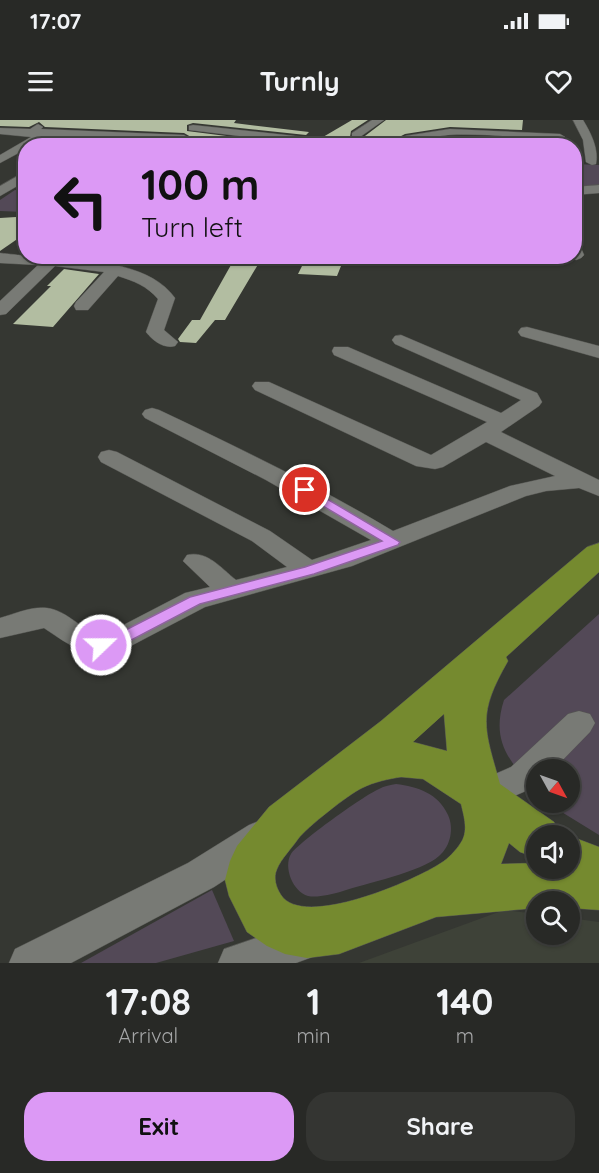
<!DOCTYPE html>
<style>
:root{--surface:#282926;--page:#343532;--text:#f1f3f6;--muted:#a5a6a7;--line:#444543;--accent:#dc99f5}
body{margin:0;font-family:Quicksand,sans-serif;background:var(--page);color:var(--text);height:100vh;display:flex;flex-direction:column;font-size:22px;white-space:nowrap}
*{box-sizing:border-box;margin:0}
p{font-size:20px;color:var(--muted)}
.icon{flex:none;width:33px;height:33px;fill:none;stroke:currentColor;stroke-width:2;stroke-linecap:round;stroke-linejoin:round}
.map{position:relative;height:843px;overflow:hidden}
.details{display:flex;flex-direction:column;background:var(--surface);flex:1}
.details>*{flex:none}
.banner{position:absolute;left:18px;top:18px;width:564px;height:126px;border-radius:24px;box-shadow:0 2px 4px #0004,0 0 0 2px var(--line);background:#dc99f5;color:#111;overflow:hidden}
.needle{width:39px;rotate:130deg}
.fabs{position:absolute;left:526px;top:639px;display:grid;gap:12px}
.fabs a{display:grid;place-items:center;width:54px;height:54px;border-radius:50%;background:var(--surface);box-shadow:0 2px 4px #0004,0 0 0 2px var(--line);font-size:30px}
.pin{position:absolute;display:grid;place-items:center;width:51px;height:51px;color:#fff;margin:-26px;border:3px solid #fff;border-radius:50%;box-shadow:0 2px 6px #0007}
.me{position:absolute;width:66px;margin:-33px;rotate:68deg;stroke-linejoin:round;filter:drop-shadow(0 0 4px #0008)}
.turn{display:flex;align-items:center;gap:21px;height:126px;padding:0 24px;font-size:27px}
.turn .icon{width:78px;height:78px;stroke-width:2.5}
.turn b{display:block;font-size:42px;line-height:51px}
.eta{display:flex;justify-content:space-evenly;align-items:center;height:102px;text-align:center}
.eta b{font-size:36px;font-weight:700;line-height:42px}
.primary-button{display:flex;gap:12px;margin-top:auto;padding:12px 24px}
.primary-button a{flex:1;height:69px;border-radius:24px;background:var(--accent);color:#111;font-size:24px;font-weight:700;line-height:69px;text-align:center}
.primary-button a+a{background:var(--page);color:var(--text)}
.status{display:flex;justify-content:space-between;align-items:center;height:42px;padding:0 30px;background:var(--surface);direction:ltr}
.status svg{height:16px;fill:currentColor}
header{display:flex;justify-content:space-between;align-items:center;height:78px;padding:0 24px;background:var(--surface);font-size:27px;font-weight:700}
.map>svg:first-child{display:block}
.built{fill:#3e4238}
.green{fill:#534957}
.building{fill:#b2bda1}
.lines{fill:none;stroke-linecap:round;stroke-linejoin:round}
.minor-casing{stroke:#545551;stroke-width:1}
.major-casing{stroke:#545551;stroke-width:1}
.minor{fill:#787a75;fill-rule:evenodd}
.major{fill:#758a2f;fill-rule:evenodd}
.route{fill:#dc99f5;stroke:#8f639f;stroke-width:1.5}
</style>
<div class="status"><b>17:07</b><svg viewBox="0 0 49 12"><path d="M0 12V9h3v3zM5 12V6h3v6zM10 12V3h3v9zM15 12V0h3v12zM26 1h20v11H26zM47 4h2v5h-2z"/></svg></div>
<header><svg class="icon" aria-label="menu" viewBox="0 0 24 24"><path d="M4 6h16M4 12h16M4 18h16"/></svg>Turnly<svg class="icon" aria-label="heart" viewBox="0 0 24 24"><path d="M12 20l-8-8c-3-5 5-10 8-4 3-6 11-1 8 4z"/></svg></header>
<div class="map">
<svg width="599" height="843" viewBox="0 0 599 843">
<rect width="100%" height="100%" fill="#353732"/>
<polygon class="built" points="504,790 537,794 537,814 570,814 570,798 599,802 599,843 359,843"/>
<g class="green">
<polygon points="574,44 599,45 599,65 575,68"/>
<polygon points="15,70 25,71 25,92 0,91 0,80"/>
<path d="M 599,494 L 599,715 L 560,691 L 551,683 L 570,682 L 570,650 L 537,650 L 537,670 C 508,642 491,620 504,580 Z"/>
<path d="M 396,664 C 418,667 438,673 448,695 C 454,708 451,726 439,736 C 422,752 363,764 340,772 C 331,774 318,778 308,776 C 293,772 283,747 291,734 C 299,722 363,676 379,669 C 384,666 391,665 396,664 Z"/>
<polygon points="212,770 234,821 156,843 81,843"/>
</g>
<g class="building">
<polygon points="0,0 236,0 234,3 309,12 306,15 193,3 187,5 187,11 299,25 36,26 43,18 184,23 191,17 184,13 45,7 39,2 29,7 0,6"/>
<polygon points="352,0 368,0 351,11 350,17 352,19 361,19 386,0 523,0 522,10 450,7 405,14 382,26 323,17"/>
<polygon points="448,17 522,20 521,26 413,25"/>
<polygon points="16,97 26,98 26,113 0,131 0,98"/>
<polygon points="236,136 263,136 225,200 215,200 196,223 180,222 178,219 192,200 200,200"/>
<polygon points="307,136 345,136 337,156 298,154"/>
<polygon points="64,149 99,154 53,207 13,204 51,166 47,166"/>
</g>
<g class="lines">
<g class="minor-casing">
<g id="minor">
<polygon points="372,0 384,0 360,17 352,17 352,13"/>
<path d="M 573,0 L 583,0 C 591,13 599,29 596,44 L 592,45 L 586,42 L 583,20 Z"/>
<polygon points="38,4 43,7 41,9 184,15 189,18 184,21 41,16 40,20 31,26 26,26 26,29 0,43 0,35 31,17 0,14 0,8 30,9"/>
<polygon points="193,5 360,23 365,26 325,26 189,10 189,6"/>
<path d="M 450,9 L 560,14 L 565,17 L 560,20 C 523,18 485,13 448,15 C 427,17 409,26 389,26 L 405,16 Z"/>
<polygon points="26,51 26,61 0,76 0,66"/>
<polygon points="599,65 599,73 574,75 574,67"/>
<polygon points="574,124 581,128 584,135 581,138 576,140 570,136 574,136"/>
<path d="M 0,133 C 9,134 20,135 26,136 C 37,139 51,135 63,136 C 98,142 152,145 175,178 L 164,210 L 178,222 L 175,226 C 164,229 153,221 146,212 L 158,179 C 147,166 134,161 118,156 L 88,190 L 76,190 L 74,186 L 76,182 L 104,152 L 55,146 L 6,194 L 0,195 L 0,181 L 38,145 L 0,143 Z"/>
<path d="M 470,136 L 525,136 C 516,146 479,145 470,136 Z"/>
<polygon points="527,207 599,226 599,238 521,216 518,212 521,208"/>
<path d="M 401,215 L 537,273 L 542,282 L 539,286 L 501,312 L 599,360 L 599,376 L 579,368 L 546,371 L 526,376 L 352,446 L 205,487 L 125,529 C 88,540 74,528 44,508 L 0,518 L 0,498 C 14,494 32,486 47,488 C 71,491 83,516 108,513 L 185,473 L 210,467 L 183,441 L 187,435 C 207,430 221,448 236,460 L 287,447 L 252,421 L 101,342 L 98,337 L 101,332 L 109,330 L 117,332 L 270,411 L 312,440 L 371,420 L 266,360 L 145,298 L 142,294 L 145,290 L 152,288 L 159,290 C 239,328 318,366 393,411 L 510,366 L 555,356 L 486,322 L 443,347 L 435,349 L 416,346 L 255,270 L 252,266 L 255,262 L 269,262 L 431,335 L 487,302 L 334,235 L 332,231 L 334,227 L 348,227 L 501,293 L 521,280 L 395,224 L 392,220 L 395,216 Z"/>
<polygon points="579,591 590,594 595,603 590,612 553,650 537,650 535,667 482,690 470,685 465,675 470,665 511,647 568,594"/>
<polygon points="262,700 275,705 280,716 275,727 214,767 71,843 9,843 15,829 188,743 249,705"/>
<polygon points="309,800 323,805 329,819 323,833 296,843 218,843 224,829"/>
</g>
</g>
<g class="major-casing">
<path id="major" d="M 599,423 L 599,452 L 506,537 L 508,541 C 477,595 484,607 500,664 L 554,702 L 560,716 L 537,716 L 537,738 L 520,732 L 509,723 L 501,744 L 537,743 L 537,748 L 570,748 L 570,716 L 599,727 L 599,790 L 570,788 L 570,782 L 537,782 L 537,788 L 436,797 L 339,834 L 307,838 L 285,834 L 267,826 L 247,812 L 229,776 L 225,760 L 230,741 L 237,726 L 269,687 L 381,601 L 587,427 ZM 444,594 L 447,631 L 413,622 ZM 401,657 L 423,659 L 461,684 C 464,697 469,712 460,724 C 456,730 448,739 441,743 C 414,761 303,809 281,775 C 276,767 273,758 277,749 C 281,739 292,728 298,719 C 306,708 349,674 362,668 C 374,662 388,659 401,657 Z"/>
</g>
<use href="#minor" class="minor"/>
<use href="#major" class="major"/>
</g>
<polygon class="route" points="305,366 400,422 398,425 314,454 200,484 120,526 101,531 96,529 93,525 96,521 110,518 190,477 305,447 382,421 301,373 299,370 301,367"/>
</svg>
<div class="fabs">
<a><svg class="needle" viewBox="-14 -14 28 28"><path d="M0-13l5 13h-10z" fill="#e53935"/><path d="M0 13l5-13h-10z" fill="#a5a6a7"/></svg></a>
<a><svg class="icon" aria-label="sound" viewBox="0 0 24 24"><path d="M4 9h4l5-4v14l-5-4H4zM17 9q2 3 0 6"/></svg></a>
<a><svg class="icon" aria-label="search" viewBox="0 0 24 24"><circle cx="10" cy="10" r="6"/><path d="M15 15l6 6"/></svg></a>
</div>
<div class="pin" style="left:305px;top:370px;background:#d93025"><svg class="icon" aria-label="arrive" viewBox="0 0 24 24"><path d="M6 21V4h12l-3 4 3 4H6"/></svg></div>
<svg class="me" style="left:101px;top:525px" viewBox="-20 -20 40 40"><circle r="17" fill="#dc99f5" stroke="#fff" stroke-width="3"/><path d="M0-11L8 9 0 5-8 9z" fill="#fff"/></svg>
<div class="banner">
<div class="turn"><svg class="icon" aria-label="left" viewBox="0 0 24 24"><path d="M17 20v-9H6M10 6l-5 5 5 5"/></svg><div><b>100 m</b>Turn left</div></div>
</div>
</div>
<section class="details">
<div class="eta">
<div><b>17:08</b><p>Arrival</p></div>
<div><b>1</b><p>min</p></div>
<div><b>140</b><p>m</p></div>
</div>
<div class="primary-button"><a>Exit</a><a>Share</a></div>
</section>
